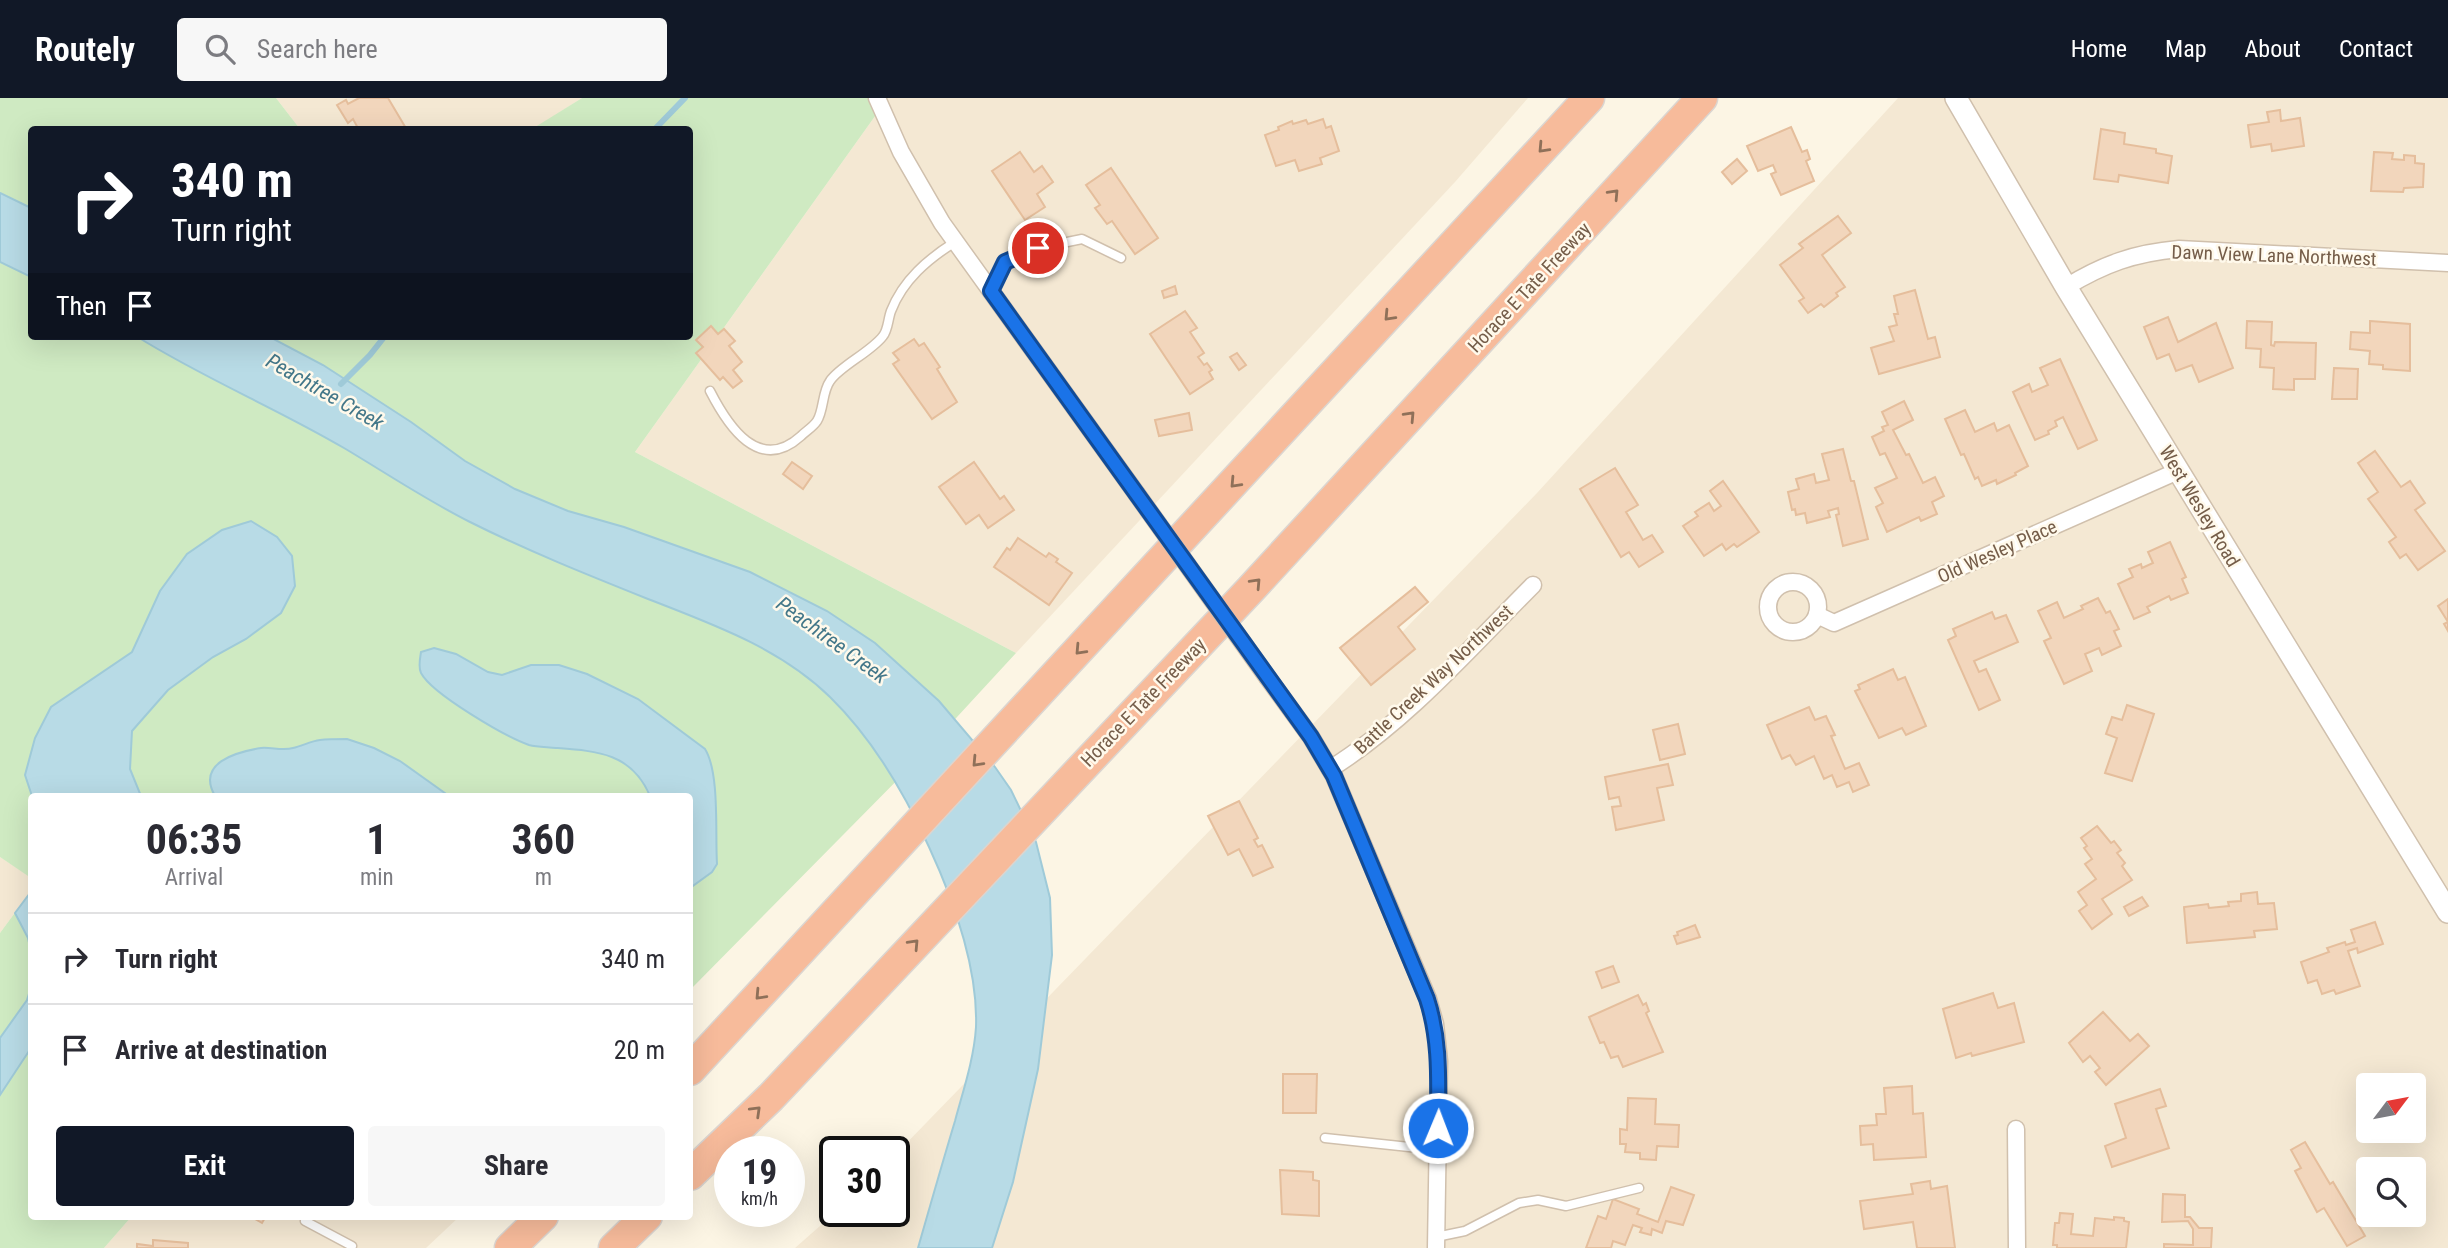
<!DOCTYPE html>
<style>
:root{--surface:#fff;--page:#f7f7f7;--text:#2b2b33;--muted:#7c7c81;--line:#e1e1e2;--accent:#111827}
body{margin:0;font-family:"Roboto Condensed",sans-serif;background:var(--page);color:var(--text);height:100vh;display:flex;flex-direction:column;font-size:26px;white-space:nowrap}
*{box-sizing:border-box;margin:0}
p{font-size:23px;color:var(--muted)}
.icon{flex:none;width:38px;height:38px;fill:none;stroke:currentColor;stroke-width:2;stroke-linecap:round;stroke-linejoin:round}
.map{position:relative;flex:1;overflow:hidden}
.panel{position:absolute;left:28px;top:695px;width:665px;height:427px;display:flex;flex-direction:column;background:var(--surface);border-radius:7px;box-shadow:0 7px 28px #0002}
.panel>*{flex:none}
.hud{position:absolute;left:28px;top:28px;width:665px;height:214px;border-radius:7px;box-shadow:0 7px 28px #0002;background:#111827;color:#fff;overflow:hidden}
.needle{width:46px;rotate:58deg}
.fabs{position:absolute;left:2356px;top:975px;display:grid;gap:14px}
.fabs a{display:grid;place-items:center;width:70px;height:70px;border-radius:7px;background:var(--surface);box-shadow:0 7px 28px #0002;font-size:35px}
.speed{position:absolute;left:714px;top:1038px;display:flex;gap:14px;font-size:35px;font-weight:700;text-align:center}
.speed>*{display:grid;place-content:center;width:91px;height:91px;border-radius:50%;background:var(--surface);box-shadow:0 7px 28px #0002;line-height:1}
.speed small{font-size:18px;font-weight:400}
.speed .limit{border:4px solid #111;border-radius:10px;background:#fff;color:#111}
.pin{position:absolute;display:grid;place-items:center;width:60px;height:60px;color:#fff;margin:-30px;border:4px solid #fff;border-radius:50%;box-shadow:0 2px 7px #0007}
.me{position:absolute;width:77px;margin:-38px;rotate:1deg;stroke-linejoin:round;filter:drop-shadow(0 0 5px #0008)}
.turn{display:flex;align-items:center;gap:24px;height:147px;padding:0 28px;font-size:32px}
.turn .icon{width:91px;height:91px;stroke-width:2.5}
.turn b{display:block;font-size:49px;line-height:60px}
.then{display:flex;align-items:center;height:66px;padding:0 28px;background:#0003;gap:14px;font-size:26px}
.eta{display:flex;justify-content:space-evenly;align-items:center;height:119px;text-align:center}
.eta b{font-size:42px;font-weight:700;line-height:49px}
.cta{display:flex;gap:14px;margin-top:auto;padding:14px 28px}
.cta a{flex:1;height:80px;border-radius:7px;background:var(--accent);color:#fff;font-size:28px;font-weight:700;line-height:80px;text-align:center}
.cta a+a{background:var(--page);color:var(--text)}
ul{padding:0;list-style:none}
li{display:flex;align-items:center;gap:21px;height:91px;padding:0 28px;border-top:2px solid var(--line)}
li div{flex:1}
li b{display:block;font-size:26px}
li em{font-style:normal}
header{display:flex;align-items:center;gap:42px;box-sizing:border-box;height:98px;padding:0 35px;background:var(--accent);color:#fff}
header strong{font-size:33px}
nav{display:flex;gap:38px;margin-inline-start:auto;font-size:24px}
.search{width:490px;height:63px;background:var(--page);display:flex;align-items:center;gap:18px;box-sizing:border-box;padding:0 24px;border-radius:7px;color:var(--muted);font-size:26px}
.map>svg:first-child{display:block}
.residential{fill:#f4e8d3;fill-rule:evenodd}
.green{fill:#cfeac2}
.water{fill:#b8dbe6;stroke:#9fcad8;stroke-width:2}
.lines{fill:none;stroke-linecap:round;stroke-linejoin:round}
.stream{stroke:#9fcad8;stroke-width:6}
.building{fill:#f2d6bc;stroke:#e5be9c;stroke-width:2}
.service-casing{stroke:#d0c0ad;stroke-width:11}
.minor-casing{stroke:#d0c0ad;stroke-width:19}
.tertiary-casing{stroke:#d0c0ad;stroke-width:24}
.motorway-casing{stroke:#dbd5d0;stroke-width:33}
.service{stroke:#fff;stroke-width:8}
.minor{stroke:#fff;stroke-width:16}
.tertiary{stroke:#fff;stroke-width:21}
.motorway{stroke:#f7bb9b;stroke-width:30}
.minor-bridge-casing{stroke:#d0c0ad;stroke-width:19;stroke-linecap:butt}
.minor-bridge{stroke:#fff;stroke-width:16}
.oneway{stroke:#8f7059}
.route-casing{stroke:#114b97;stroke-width:18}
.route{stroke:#1a73e8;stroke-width:12}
.labels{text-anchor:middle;stroke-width:5;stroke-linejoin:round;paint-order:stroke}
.street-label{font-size:19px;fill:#755d49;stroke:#fff9eb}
.water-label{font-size:21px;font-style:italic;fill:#437789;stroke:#fff9eb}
</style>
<header>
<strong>Routely</strong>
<div class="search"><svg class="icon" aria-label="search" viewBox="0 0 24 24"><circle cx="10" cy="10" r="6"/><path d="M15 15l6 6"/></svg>Search here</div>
<nav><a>Home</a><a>Map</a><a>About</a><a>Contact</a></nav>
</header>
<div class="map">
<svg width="2448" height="1150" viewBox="0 0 2448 1150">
<rect width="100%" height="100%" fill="#fcf5e4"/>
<g class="residential">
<polygon points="276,0 582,0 532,32 300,31"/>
<polygon points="888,0 1528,0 1455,84 1016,555 635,354"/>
<path d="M 1898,0 L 2448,0 L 2448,1150 L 795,1150 L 837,1113 L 894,1113 L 894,1058 L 1537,395 ZM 2368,987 L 2413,987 L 2413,1032 L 2368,1032 ZM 2368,1071 L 2413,1071 L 2413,1116 L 2368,1116 Z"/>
<polygon points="0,759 32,780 31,793 0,835"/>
<polygon points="132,1118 460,1118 426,1150 104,1150"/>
</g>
<g class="green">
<polygon points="0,0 276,0 300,31 32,32 32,238 690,238 690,32 532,31 582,0 888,0 635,354 1016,555 922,657 690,892 690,698 32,698 31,780 0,759"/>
<polygon points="31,793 32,1118 132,1118 104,1150 0,1150 0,835"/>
</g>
<g class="water">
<polygon points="0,95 31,110 31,179 0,164"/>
<path d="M 136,238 L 268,238 L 323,267 L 411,324 L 465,363 L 515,391 L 568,413 L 624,429 L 750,474 L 827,513 L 875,545 L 939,603 L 995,669 L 1011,692 L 1036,744 L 1050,800 L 1052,857 L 1038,971 L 1013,1084 L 992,1150 L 918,1150 C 930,1108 942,1066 955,1023 C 963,993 974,961 976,929 C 978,870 953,801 929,749 C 904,694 873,641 830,599 C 780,550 712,526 648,501 C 588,477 528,453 470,424 C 426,402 386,375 344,350 C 276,310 203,280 136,238 Z"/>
<polygon points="251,423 277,439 292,458 295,488 281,515 246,541 213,559 168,592 132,633 130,671 141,698 32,698 25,677 35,640 51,609 132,554 160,493 187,456 222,432"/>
<path d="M 434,550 L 456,556 L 488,574 L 502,577 L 531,567 L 559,567 L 587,576 L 638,601 L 705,651 C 720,675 715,736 717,766 L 712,774 L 690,790 L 690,698 L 650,698 C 632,655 597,653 556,650 C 547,649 537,649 529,647 C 506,639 432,596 421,575 C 418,569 420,561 421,554 Z"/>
<path d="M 347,641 L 374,650 L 400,663 L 449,698 L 215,698 C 196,665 236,654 261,650 C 271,649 283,653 293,650 C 302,648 311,643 320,642 C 328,641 338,641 347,641 Z"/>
<polygon points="30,795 32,795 31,854 28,840 15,815"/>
<polygon points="31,889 31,950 0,997 0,940 27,902"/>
</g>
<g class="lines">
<g class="stream">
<polyline points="654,32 685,0"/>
<polyline points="341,286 370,257 385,238"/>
</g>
</g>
<g class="building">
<polygon points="359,0 388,0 407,32 359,32 353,21 348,25 337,7 346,2 348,6"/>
<polygon points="2280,12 2281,23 2300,20 2304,48 2272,53 2271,46 2251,49 2248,27 2269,24 2267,14"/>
<polygon points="1323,21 1326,30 1331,28 1339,53 1320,60 1322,66 1299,73 1295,62 1276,68 1265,37 1279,32 1278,29 1292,23 1293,26 1306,22 1308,26"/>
<polygon points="1791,29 1802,54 1807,52 1810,61 1806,63 1814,83 1781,97 1771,76 1776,74 1773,67 1758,73 1747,48"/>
<polygon points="2101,31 2125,35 2124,46 2156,51 2156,55 2172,58 2168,85 2119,77 2118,84 2094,81"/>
<polygon points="1020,54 1034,74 1042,68 1053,84 1037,96 1045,109 1025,122 992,73"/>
<polygon points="2374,54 2393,55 2392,61 2404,62 2404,57 2415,58 2415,65 2424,66 2423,89 2404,90 2403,94 2371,93"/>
<polygon points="1737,61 1747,73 1732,86 1722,74"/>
<polygon points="1111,70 1158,140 1135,156 1112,123 1107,126 1095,110 1100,107 1086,87"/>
<polygon points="1838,118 1851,135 1822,157 1845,189 1836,195 1838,198 1824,209 1821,206 1808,215 1799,203 1804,200 1780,167 1803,150 1799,146"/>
<polygon points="1175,188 1177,196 1164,200 1162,193"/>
<polygon points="1915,192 1928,241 1935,239 1940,259 1879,276 1871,250 1894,243 1889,229 1897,227 1894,216 1898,216 1894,198"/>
<polygon points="1185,213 1197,230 1190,234 1204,255 1198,259 1204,267 1207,265 1212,272 1209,274 1213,281 1190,296 1150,236"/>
<polygon points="2168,219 2178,244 2216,225 2233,270 2199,284 2192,267 2176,273 2169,256 2157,261 2144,229"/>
<polygon points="2247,223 2272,224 2271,247 2274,248 2275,244 2316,245 2315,281 2294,281 2294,292 2273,291 2274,270 2260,269 2261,251 2246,250"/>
<polygon points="2370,223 2410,226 2410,273 2383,271 2383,267 2369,266 2370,253 2350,251 2351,234 2370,235"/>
<polygon points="711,228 718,236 724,231 735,243 729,248 742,264 733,272 742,283 733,290 723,279 720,282 696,255 703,249 696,242"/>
<polygon points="914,241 919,248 924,245 940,269 937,271 957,304 932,321 893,266 899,262 893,255"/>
<polygon points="1237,255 1246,267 1239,272 1230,259"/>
<polygon points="2060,261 2097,342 2078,351 2063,319 2055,323 2057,328 2048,333 2049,336 2035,342 2013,294 2029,286 2032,294 2048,287 2040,270"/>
<polygon points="2334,270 2358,271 2357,301 2332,301"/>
<polygon points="1904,303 1913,322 1893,332 1906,357 1909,356 1923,385 1935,379 1944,398 1932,404 1937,416 1921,423 1919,419 1887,434 1876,409 1883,405 1875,390 1897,380 1885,355 1880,357 1872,339 1884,333 1882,329 1888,327 1882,314"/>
<polygon points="1965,312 1975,334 1994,325 1997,333 2009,327 2028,368 2015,375 2016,377 1997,386 1996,382 1982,388 1978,379 1975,381 1964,356 1961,357 1945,321"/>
<polygon points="1189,315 1192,332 1159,338 1155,322"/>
<polygon points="1843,351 1851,383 1854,383 1868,441 1843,448 1836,417 1839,416 1838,410 1828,413 1830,419 1807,425 1805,415 1796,417 1795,411 1792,412 1788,394 1799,391 1796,381 1814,376 1816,385 1829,382 1822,356"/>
<polygon points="2375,353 2401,389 2410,383 2425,405 2415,412 2445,453 2418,472 2406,456 2400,460 2389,444 2396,439 2368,401 2378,394 2358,365"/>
<polygon points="792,364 812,378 803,391 783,376"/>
<polygon points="974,364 1000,401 1004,398 1014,412 988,430 979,417 966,426 939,389"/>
<polygon points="1615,370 1638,407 1626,414 1643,442 1652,437 1663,454 1639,469 1629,454 1621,459 1580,391"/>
<polygon points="1723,383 1759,434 1737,449 1734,446 1726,452 1722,446 1704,458 1683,428 1698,418 1695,414 1709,405 1714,413 1721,408 1710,393"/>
<polygon points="1018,440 1046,459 1049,455 1058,461 1056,464 1072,475 1049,507 994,469 1007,450 1010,452"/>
<polygon points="2170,444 2186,479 2182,481 2188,495 2171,502 2169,498 2147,509 2150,514 2134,521 2118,486 2133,479 2129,471 2141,466 2142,470 2153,465 2148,454"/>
<polygon points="1415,489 1428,504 1398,529 1415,551 1371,587 1340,550"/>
<polygon points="2098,500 2106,515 2110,513 2119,531 2114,533 2121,548 2102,557 2099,550 2085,556 2092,573 2064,586 2044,543 2051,540 2038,513 2057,504 2064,520 2083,511 2081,508"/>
<polygon points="2448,501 2448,533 2444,526 2448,524 2438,508"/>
<polygon points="1992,514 1995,521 2006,517 2018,544 1974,563 1979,574 1986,571 2000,602 1979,612 1948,542 1956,538 1953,531"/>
<polygon points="1893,571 1898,582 1905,579 1926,628 1906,637 1902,630 1879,640 1855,593 1860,591 1858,587"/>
<polygon points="2127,607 2154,616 2132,683 2105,675 2117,640 2106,636 2112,619 2122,622"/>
<polygon points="1809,609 1815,622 1826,618 1835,637 1831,638 1845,671 1859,665 1869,687 1853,694 1849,684 1837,689 1832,677 1824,681 1814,658 1796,667 1790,657 1782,661 1767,627"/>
<polygon points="1678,626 1685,656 1660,662 1653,632"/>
<polygon points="1668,666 1673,687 1657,690 1664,722 1616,732 1612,709 1621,708 1619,699 1609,701 1605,679"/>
<polygon points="1239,703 1258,740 1254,742 1258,749 1262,747 1273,769 1253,778 1239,751 1228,757 1208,718"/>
<polygon points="2097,728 2111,745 2114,743 2121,752 2117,755 2125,765 2122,768 2132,782 2102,801 2112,816 2092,831 2079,813 2087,807 2078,794 2096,781 2085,766 2092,761 2084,750 2087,748 2081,740"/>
<polygon points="2257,794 2258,806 2274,805 2277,831 2254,833 2255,839 2187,845 2184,809 2208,806 2209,810 2229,808 2228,804 2241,803 2241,796"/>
<polygon points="2142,799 2148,808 2129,818 2124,809"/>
<polygon points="2375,824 2383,846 2358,855 2357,850 2348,853 2360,888 2336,896 2334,892 2322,896 2317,882 2308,885 2301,864 2329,854 2327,850 2345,844 2346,847 2355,844 2351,832"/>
<polygon points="1695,827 1700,839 1677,846 1674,838 1678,837 1677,834"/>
<polygon points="1613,868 1619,884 1602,890 1596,874"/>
<polygon points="1993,895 1998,910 2014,905 2024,944 1972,958 1971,955 1956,960 1943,911"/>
<polygon points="1638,897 1643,907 1646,905 1649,913 1646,915 1663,954 1623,969 1618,958 1611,960 1604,944 1600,945 1589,919"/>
<polygon points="2103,914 2130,943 2138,936 2149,948 2106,987 2095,974 2100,970 2090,958 2083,964 2069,945"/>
<polygon points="1283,976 1317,976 1316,1015 1283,1015"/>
<polygon points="1912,988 1913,1016 1923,1015 1926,1059 1874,1062 1873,1046 1861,1047 1860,1028 1877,1027 1876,1016 1886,1016 1884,990"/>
<polygon points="2160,991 2166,1008 2156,1011 2169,1050 2112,1069 2105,1048 2126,1040 2115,1006"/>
<polygon points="1628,1000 1656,1001 1655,1026 1679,1027 1678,1049 1657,1048 1656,1062 1640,1061 1640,1055 1625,1054 1626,1046 1620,1046 1620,1031 1627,1032"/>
<polygon points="2305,1044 2330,1086 2333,1084 2365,1138 2347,1148 2324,1110 2317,1114 2295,1073 2301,1070 2291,1052"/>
<polygon points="1280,1072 1313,1074 1313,1082 1319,1083 1319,1118 1282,1116"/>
<polygon points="1930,1083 1931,1091 1947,1088 1955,1150 1917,1150 1913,1124 1864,1131 1860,1103 1913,1096 1911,1086"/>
<polygon points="1671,1089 1694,1097 1683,1127 1666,1123 1662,1135 1652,1131 1651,1137 1640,1134 1642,1130 1633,1127 1625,1147 1613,1143 1611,1150 1586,1150 1598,1118 1606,1121 1613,1101 1639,1111 1637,1116 1658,1124"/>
<polygon points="2163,1096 2185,1097 2185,1119 2190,1119 2199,1130 2212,1130 2211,1150 2164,1150 2164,1146 2193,1147 2193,1131 2188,1123 2162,1124"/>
<polygon points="2060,1115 2073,1116 2071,1136 2093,1138 2095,1120 2114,1122 2114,1119 2124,1120 2124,1123 2129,1124 2126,1150 2057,1150 2057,1147 2053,1147 2055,1125 2059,1125"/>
<polygon points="250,1118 266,1118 262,1125"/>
<polygon points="153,1142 188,1145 188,1150 137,1150 137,1146 153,1148"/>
</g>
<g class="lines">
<g class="service-casing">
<g id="service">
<polyline points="991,193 1005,164 1038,150 1082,141 1121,160"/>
<path d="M 710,293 C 728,328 759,376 801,338 C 806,333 813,329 817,323 C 824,312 822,294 830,283 C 840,268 871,254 883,238 C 888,232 888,221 891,213 C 903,182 928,161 955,144"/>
<polyline points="1325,1040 1437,1052"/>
<polyline points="305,1123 352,1148"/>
<polyline points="1436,1139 1465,1133 1519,1105 1538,1102 1566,1108 1639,1090"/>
</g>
</g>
<g class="minor-casing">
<g id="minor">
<polyline points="877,0 901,54 942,125 1136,395"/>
<path d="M 2066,189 C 2104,166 2134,155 2179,151 L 2448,165"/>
<circle cx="1793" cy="509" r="25"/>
<polyline points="1817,517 1834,525 2178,373"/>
<polyline points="1268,580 1311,639 1334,678 1428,901 1435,926 1439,963 1436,1150"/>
<path d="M 1330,671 C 1407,623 1469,551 1533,487"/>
<polyline points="2016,1031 2017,1150"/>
</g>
</g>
<g class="tertiary-casing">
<polyline id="tertiary" points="1956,0 2066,189 2448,814"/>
</g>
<g class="motorway-casing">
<g id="motorway">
<polyline points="690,972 1589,0"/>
<polyline points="690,1077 771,999 1250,492 1702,0"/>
<polyline points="510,1150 543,1118"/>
<polyline points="614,1150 647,1118"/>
</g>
</g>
<use href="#service" class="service"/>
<use href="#minor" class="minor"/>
<use href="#tertiary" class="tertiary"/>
<use href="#motorway" class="motorway"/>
<g class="minor-bridge-casing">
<polyline id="minor-bridge" points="1136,395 1268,580"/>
</g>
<use href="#minor-bridge" class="minor-bridge"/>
</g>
<defs><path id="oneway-chevron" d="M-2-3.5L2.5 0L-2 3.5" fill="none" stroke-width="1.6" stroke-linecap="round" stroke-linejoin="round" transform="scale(1.75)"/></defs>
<g class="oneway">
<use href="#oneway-chevron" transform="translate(1543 50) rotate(133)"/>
<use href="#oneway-chevron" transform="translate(1614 96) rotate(-47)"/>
<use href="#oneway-chevron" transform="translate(1389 218) rotate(133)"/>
<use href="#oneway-chevron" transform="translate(1410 318) rotate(-47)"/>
<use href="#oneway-chevron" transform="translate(1235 385) rotate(133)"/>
<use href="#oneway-chevron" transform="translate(1256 485) rotate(-47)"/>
<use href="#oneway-chevron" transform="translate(1080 552) rotate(133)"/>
<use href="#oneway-chevron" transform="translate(977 664) rotate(133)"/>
<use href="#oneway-chevron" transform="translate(914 846) rotate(-47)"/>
<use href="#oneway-chevron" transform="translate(760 897) rotate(133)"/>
<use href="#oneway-chevron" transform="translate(756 1013) rotate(-44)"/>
</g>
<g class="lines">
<g class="route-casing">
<path id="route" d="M 1038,150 L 1005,164 L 991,193 L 1311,639 L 1334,678 L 1427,901 C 1441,944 1438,986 1438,1030"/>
</g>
<use href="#route" class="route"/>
</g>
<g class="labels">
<g class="street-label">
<text transform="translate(2274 157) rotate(2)" y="7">Dawn View Lane Northwest</text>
<text transform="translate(1529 189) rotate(-47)" y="7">Horace E Tate Freeway</text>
<text transform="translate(2200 408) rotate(59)" y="7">West Wesley Road</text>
<text transform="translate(1997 453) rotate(-24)" y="7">Old Wesley Place</text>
<text transform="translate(1433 581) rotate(-43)" y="7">Battle Creek Way Northwest</text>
<text transform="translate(1143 604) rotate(-46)" y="7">Horace E Tate Freeway</text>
</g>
<g class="water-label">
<text transform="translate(325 294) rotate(30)" y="7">Peachtree Creek</text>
<text transform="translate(832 542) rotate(36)" y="7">Peachtree Creek</text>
</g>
</g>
</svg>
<div class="fabs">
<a><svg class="needle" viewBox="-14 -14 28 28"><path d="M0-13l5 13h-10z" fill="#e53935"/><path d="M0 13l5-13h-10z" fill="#7c7c81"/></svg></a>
<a><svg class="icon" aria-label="search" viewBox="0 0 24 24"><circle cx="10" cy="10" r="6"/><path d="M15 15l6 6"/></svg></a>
</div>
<div class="speed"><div>19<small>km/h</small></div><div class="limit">30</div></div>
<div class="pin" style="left:1038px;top:150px;background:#d93025"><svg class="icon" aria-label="arrive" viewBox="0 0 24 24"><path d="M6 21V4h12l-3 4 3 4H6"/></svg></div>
<svg class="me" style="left:1438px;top:1030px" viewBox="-20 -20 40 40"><circle r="17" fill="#1a73e8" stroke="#fff" stroke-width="3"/><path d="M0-11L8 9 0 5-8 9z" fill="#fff"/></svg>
<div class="hud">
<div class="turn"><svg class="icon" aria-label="right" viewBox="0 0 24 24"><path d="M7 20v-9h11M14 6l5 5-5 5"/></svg><div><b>340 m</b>Turn right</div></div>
<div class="then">Then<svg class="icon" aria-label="arrive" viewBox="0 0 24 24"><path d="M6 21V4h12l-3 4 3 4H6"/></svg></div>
</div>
<section class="panel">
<div class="eta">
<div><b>06:35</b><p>Arrival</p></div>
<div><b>1</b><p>min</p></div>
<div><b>360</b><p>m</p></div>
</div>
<ul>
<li><svg class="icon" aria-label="right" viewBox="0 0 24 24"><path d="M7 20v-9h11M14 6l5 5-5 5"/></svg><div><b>Turn right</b></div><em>340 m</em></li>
<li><svg class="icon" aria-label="arrive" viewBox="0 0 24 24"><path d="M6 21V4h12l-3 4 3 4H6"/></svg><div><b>Arrive at destination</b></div><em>20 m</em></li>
</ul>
<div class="cta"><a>Exit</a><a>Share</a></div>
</section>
</div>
